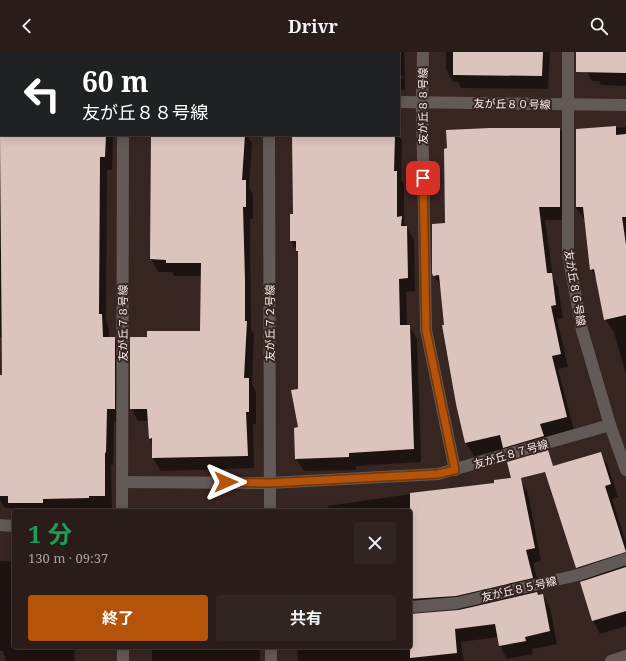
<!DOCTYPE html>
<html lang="ja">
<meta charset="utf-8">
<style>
:root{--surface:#291c19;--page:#312522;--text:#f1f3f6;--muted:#a5a1a2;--line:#453a38;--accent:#b45309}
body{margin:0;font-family:"Noto Serif","Noto Sans JP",serif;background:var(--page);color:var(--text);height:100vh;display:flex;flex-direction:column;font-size:15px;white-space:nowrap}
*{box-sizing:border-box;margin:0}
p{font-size:13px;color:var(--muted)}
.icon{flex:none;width:22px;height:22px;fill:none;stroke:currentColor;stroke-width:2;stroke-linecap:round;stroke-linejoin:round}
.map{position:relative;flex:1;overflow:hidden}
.sheet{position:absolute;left:12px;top:457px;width:400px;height:140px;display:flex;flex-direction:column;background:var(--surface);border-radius:4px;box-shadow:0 2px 10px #0003,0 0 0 1px var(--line)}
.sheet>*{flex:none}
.banner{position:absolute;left:0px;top:0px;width:400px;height:84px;box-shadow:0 2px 10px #0003,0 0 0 1px var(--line);background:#202124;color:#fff;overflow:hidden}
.pin{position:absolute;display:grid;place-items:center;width:34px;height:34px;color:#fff;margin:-17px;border-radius:8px;box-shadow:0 2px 6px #0006}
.me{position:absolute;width:44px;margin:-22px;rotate:90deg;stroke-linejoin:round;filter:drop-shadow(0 0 3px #0008)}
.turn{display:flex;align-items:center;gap:14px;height:84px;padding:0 16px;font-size:18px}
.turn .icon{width:52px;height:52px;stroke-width:2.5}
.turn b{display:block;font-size:28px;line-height:34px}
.round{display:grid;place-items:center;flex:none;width:42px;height:42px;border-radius:4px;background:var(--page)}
.head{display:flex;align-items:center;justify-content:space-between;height:68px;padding:0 16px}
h1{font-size:24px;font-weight:700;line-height:30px;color:#1e9e55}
.primary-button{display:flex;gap:8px;margin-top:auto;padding:8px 16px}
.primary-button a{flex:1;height:46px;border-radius:4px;background:var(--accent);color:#fff;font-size:16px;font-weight:700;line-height:46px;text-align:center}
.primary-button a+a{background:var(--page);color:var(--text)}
header{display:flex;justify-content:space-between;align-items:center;height:52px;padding:0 16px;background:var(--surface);font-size:18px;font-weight:700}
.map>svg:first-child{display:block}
.shadow{fill:#0007;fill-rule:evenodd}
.building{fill:#dcc4be}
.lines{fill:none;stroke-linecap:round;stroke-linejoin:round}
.minor{stroke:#635957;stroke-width:12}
.tertiary{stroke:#635957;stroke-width:12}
.route-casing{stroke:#753606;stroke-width:10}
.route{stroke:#b45309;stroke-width:7}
.labels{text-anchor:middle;stroke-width:4;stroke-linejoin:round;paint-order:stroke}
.street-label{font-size:11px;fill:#f9edea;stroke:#372521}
</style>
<header><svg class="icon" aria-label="back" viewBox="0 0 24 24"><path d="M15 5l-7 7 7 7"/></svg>Drivr<svg class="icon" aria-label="search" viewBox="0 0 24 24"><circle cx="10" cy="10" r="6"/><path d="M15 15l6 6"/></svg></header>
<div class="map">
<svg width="626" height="609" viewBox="0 0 626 609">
<rect width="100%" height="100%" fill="#372521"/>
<g class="shadow">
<polygon points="0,0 107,0 1,1 0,39"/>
<polygon points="142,0 262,0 263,1 142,1"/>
<polygon points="277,0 404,0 405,38 399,37 399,26 403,26 403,24 399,24 399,1"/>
<polygon points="446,0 550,0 548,37 461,36 458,30 453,30 446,17"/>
<polygon points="585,0 626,0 626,34 601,33 599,29 592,29 585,16"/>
<polygon points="0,75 1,83 111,83 113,86 112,118 107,118 106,269 109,276 109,286 114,286 122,299 122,369 114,369 113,413 111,413 112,456 96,457 96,459 14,460 12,456 5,456 0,448 0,331 3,324 2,285 0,285"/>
<polygon points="626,75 626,323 614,280 605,267 597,228 591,217 585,168 576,155 576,78"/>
<polygon points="560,77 567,90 567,168 545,168 553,225 558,235 563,266 557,267 568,315 558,317 574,378 547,385 550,397 530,403 511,404 506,396 474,404 466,391 457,352 442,237 434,223 446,172"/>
<polygon points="152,83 247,83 252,92 249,135 253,142 253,167 250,167 251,278 254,282 252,332 256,340 256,372 253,372 254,416 161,419 153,406 153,392 150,386 149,369 138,369 131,356 148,286 201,280 202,224 174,224 172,220 158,220 151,207"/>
<polygon points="294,83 399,83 402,89 401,128 404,132 404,171 414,188 415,239 406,240 407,274 409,274 417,287 421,410 356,414 356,418 304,419 296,407 299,376 298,201 291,188 294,163"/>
<polygon points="601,401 608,414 618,445 612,447 626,491 626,574 600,582 593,569 581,531 585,529 577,515"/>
<path d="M 521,429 L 528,441 L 541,509 L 533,511 L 540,539 L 535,540 L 538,544 L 543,543 L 550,556 L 557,592 L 532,597 L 533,602 L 507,607 L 500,594 L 498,585 L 461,590 L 464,609 L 298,609 L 297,595 L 410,595 L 410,459 L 302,459 L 328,456 L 328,454 L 438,438 ZM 468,556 L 468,557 L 412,563 L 416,560 Z"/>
<polygon points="0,509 14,510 14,595 75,595 74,609 6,609 3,599 0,599"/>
<rect x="152" y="595" width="108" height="14"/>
</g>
<g class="building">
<polygon points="453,0 543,0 542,24 453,23"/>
<polygon points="576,0 626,0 626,21 576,20"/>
<polygon points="616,74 616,83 626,82 626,165 622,165 626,193 626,263 604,268 594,217 590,218 583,155 576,155 576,77"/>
<polygon points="490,76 560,76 560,155 539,155 547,221 552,221 556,253 551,254 561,302 552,304 567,365 540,372 544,384 503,396 500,383 465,391 456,352 442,273 444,273 439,223 433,224 432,221 432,172 445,171 444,97 447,96 446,78"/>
<polygon points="0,83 106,83 105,105 100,105 99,262 102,262 103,285 115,285 115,357 107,357 106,401 105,400 105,444 89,444 89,446 43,447 43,451 8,451 8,444 0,444 0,323 2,323"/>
<polygon points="151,83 245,83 242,128 246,128 246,155 243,155 245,228 245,269 247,269 244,326 249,326 249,360 246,360 248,404 152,406 152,386 149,387 147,357 130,357 130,285 147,285 147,279 200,279 201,211 166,211 166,208 150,207"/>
<polygon points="292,83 395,83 394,119 397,119 397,165 402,164 401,174 407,174 408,226 399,227 400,273 410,273 414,397 349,401 349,405 295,407 294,376 298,375 291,338 298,337 298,199 296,199 296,189 290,189 290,162 293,162"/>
<polygon points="548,398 553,414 601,400 611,432 605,434 626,500 576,516 545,420 521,426 535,496 526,498 533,526 456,544 410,547 410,441 494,431 494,428 511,426 507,410"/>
<polygon points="626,515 626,559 592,569 580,530"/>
<polygon points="537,540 538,543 543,542 550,579 525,585 526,589 499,594 495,572 455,577 457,601 410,606 410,562 459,558"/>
</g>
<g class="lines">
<g class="minor">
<polyline points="122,0 122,1"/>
<polyline points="423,0 422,51 426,278 455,418"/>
<polyline points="568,0 568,202 582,278 610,373 626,418"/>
<polyline points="269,1 269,0"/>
<polyline points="399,50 626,53"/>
<polyline points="0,55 1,55"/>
<polyline points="269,83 270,459"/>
<polyline points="122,430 270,431 438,422 610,373"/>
<polyline points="122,459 123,83"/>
<polyline points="0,473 14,474"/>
<polyline points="410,555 457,551 578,523 626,507"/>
<polyline points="123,595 123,609"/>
<polyline points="271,609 271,595"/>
</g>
<polyline class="tertiary" points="611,609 626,604"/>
</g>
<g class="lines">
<g class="route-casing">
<polyline id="route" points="226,430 270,431 438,422 455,418 426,278 423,126"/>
</g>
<use href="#route" class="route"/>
</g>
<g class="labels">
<g class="street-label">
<text transform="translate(512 52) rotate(1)" y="4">友が丘８０号線</text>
<text transform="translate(423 54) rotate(-90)" y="4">友が丘８８号線</text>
<text transform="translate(575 236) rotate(80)" y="4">友が丘８６号線</text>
<text transform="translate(123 271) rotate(-90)" y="4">友が丘７８号線</text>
<text transform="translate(270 271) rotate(-90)" y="4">友が丘７２号線</text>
<text transform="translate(511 402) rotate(-16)" y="4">友が丘８７号線</text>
<text transform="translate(519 537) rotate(-13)" y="4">友が丘８５号線</text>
</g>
</g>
</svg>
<div class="pin" style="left:423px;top:126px;background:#d93025"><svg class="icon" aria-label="arrive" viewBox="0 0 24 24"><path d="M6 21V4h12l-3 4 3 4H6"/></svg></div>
<svg class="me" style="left:226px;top:430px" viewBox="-20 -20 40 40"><path d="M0-17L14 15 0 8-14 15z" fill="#b45309" stroke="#fff" stroke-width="4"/></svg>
<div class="banner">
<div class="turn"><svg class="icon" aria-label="left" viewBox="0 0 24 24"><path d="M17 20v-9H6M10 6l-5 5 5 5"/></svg><div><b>60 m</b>友が丘８８号線</div></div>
</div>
<section class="sheet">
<div class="head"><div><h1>1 分</h1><p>130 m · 09:37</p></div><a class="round"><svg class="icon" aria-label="close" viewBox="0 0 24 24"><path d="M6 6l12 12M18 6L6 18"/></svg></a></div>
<div class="primary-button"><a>終了</a><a>共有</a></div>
</section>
</div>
